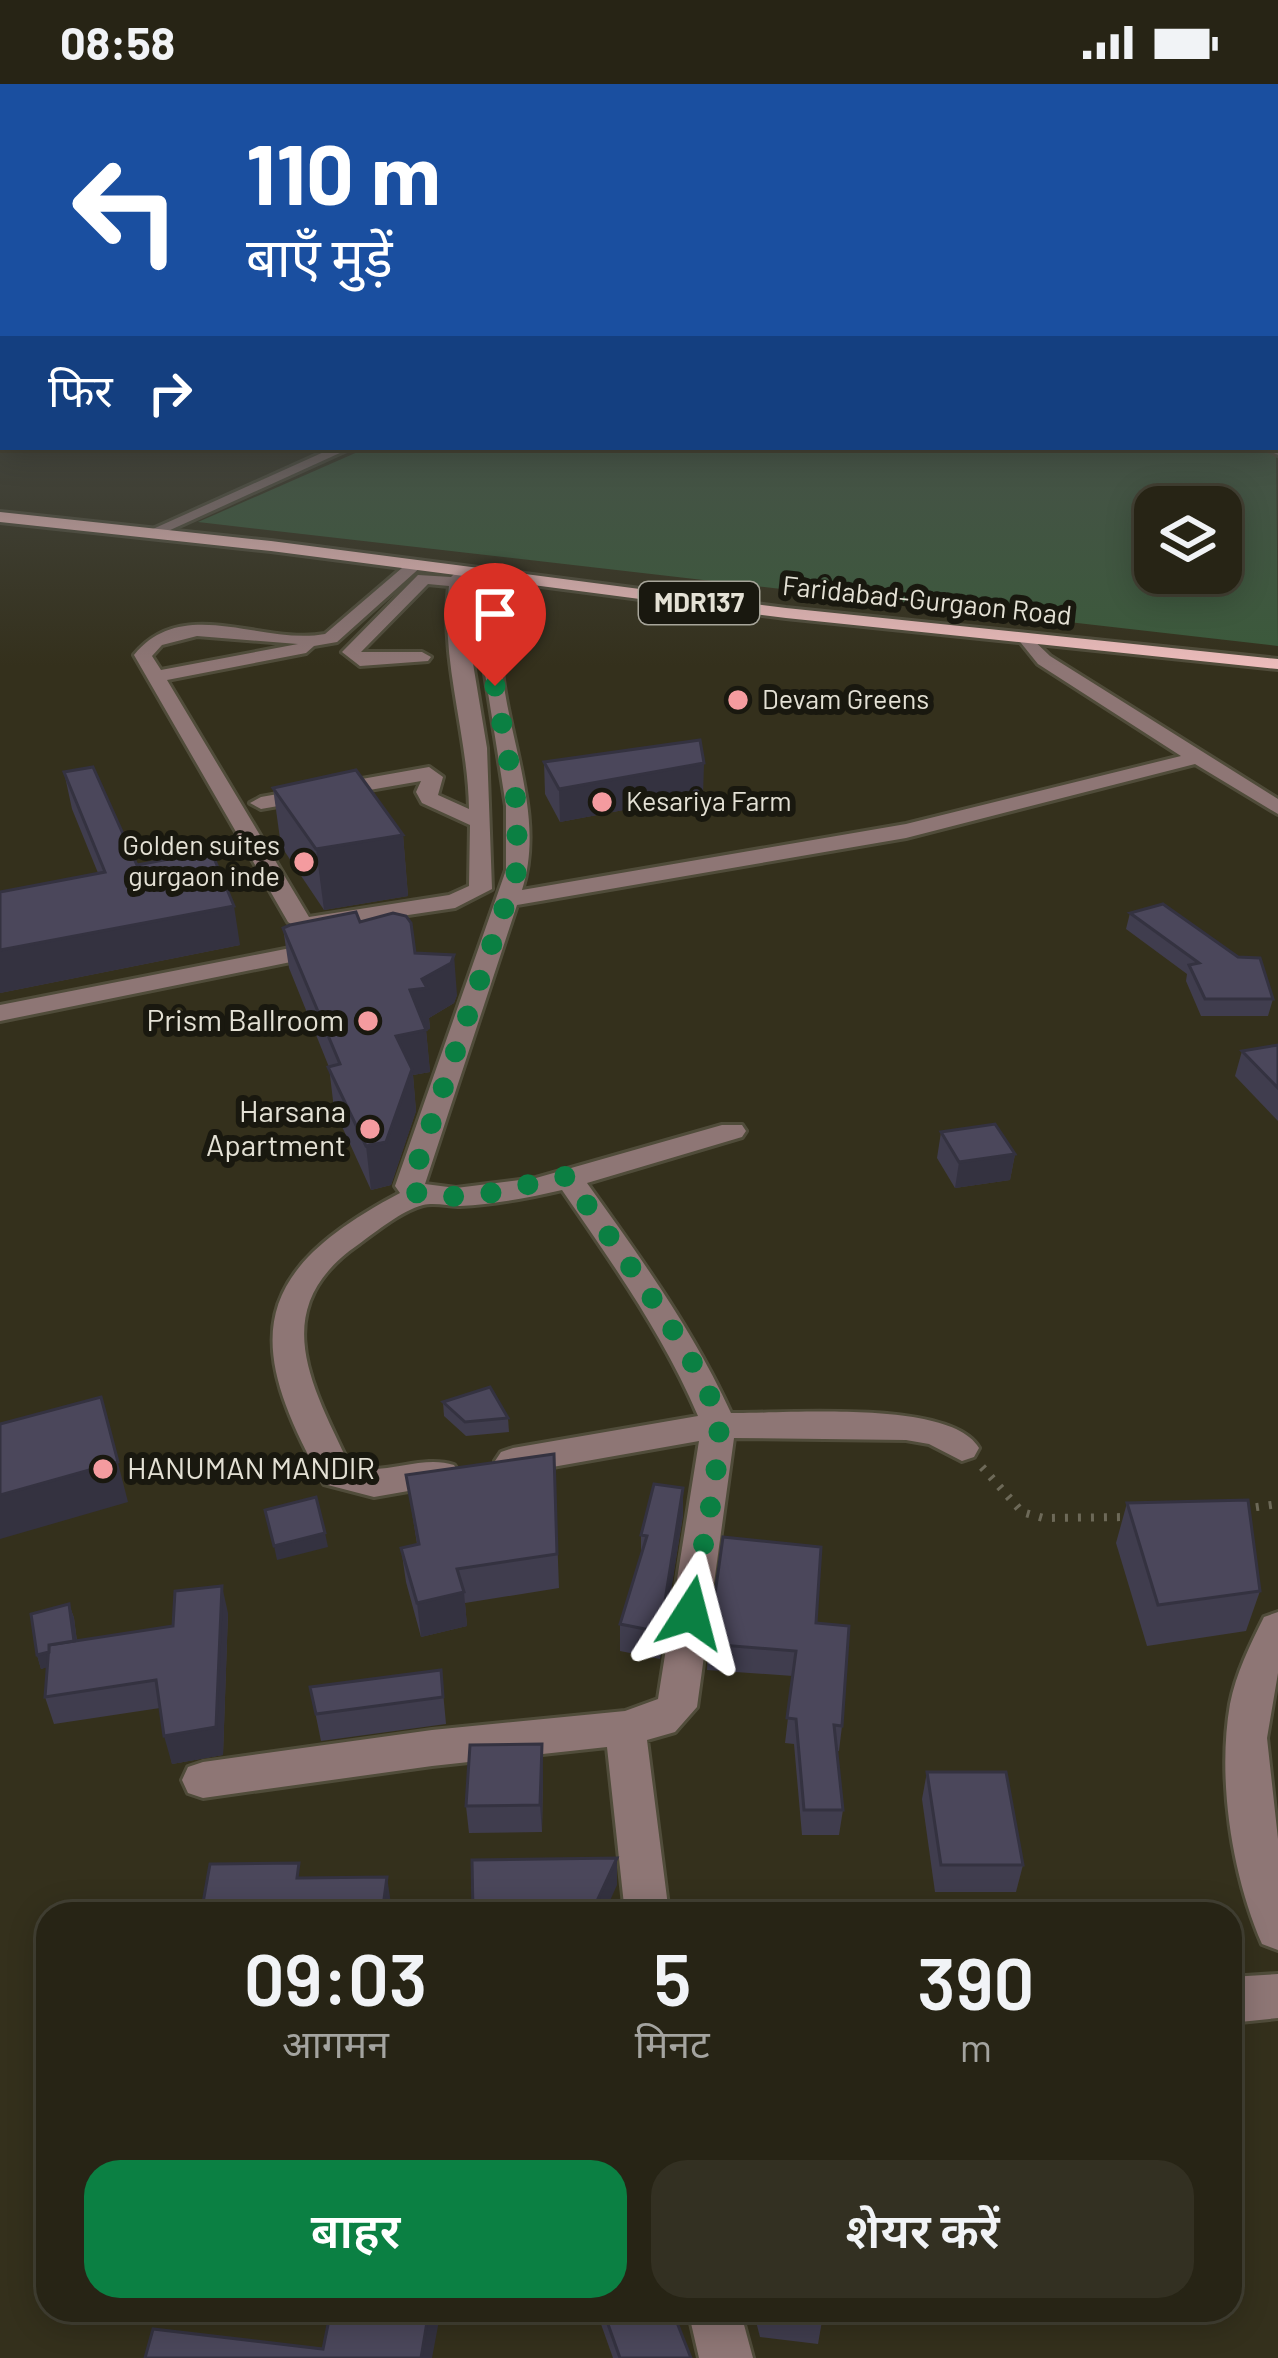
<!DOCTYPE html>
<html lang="hi">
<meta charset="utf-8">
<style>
:root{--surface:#272415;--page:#333022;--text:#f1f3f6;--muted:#a4a4a0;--line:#434134;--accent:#0b8043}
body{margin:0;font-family:Barlow,"Noto Sans Devanagari",sans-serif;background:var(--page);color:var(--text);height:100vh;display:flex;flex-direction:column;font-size:45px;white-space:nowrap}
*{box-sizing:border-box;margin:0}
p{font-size:39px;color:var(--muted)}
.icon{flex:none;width:66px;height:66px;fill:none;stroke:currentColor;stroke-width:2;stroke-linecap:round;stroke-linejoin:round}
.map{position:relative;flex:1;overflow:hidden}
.drawer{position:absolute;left:36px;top:1818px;width:1206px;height:420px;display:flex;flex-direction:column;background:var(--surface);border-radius:36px;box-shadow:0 6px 30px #0003,0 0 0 3px var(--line)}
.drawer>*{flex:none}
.banner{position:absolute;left:0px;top:0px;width:1278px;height:366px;box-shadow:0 6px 30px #0003,0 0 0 3px var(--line);background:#1a4fa0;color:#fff;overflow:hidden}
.controls{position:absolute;left:1134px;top:402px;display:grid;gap:24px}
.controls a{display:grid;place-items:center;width:108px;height:108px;border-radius:24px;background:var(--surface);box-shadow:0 6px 30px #0003,0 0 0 3px var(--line);font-size:60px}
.pin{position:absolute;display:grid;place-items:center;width:102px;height:102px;color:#fff;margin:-123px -51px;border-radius:50% 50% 50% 0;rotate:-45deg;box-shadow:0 0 12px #0007}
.pin .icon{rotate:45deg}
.me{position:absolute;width:132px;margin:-66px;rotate:9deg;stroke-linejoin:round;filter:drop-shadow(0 0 9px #0008)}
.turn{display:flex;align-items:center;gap:42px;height:252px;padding:0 48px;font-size:54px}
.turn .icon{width:156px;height:156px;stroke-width:2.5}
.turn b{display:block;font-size:84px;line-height:102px}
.then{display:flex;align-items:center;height:114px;padding:0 48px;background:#0003;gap:24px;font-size:45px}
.eta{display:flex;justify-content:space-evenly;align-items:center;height:204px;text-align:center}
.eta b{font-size:72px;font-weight:600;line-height:84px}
.cta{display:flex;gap:24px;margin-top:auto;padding:24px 48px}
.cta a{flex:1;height:138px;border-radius:36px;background:var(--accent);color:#fff;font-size:48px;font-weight:600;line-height:138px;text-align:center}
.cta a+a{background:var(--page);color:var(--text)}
.status{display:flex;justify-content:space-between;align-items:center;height:84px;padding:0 60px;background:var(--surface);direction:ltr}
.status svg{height:33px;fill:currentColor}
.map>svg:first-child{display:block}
.green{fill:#3b5a3b;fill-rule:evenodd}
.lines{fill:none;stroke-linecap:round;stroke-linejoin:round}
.minor-casing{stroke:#504c3a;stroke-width:6}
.major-casing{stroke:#504c3a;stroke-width:6}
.path{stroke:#6d6958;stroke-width:8;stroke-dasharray:3 10;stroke-linecap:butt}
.minor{fill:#8e7675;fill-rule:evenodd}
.major{fill:#ecbcbb;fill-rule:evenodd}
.wall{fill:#403d4e}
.shaded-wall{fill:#343240}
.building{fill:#4b475b;stroke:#343240;stroke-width:3}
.route{stroke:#0b8043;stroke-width:21;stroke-dasharray:0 37.8}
.poi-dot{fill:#f49b9f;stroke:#19180f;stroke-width:4.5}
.labels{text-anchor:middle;stroke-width:12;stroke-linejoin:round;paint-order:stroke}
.far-street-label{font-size:27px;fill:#e4e1d5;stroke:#19180f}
.shield{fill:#19180f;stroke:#a7a59a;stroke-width:3}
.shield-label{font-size:27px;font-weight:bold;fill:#e4e1d5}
.far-poi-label{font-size:27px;fill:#e4e1d5;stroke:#19180f;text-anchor:start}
.poi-label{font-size:30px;fill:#e4e1d5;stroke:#19180f;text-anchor:end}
</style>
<div class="status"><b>08:58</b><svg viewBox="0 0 49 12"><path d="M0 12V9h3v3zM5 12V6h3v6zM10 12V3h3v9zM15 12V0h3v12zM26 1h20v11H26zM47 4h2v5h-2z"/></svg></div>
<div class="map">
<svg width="1278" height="2274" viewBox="0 0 1278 2274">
<rect width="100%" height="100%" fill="#34301c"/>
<path class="green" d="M 1275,264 L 1278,562 L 198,438 L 369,363 L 1275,363 ZM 1155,423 L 1221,423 L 1221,489 L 1155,489 Z"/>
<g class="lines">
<g class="minor-casing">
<g id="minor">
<polygon points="0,317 3,318 3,326 0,325"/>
<polygon points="1278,362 1278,371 1262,363"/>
<polygon points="335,363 353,363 157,452 144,449"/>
<path d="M 409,478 L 423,481 L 337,558 L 314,562 L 306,569 L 167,596 L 309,833 L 449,811 L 469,802 L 470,741 L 422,719 L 416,708 L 421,697 L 261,725 L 250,719 L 261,713 L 429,683 L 443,693 L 438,711 L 469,725 C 468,651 440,576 449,502 L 428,500 L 361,568 L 422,568 L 431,573 L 428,577 L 360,582 L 342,568 L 418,491 L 451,493 L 461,483 L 469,488 L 464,525 L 487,664 L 492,805 L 455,824 L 301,847 L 288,838 L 134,571 C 183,510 263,562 325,550 ZM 197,552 L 298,560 L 161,586 L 152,572 L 162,561 Z"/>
<path d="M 489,489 L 503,492 C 503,520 499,549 501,576 C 506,652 546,731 522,806 L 906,740 L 1181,672 L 1038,580 L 1017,554 L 1026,549 L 1050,572 L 1278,715 L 1278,730 L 1195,680 L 906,754 L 517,821 L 425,1100 L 456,1104 L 536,1094 L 722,1041 L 742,1041 L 746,1047 L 742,1053 L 587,1099 C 640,1173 693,1246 731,1329 C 784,1330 951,1315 979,1364 L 974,1373 L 962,1377 L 929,1360 L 906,1356 L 734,1354 L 697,1623 L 675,1648 L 647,1656 L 669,1830 L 625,1830 L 607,1663 L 432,1682 L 203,1714 L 188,1709 L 182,1696 L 188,1683 L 203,1678 L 432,1646 L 625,1627 L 658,1615 L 699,1357 L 513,1390 L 501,1386 L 495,1377 L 501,1368 L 513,1364 L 698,1332 C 663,1250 612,1179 562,1106 C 528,1114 495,1120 460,1122 C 449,1122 434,1118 423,1121 C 401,1127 377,1147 359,1160 C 266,1224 311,1300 350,1382 C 385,1393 421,1370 454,1381 L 460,1390 L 454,1399 L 374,1413 L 324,1400 C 243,1257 250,1188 400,1109 L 395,1102 L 506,786 L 506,722 L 483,577 Z"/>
<polygon points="326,857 335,859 335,869 0,937 0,921"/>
<path d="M 1278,1528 L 1278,1589 L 1267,1654 L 1278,1755 L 1278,1866 L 1262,1860 C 1232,1791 1217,1695 1230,1620 C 1236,1589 1250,1561 1264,1533 Z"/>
<polygon points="1278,1890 1278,1934 1230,1939 1230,1893"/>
<polygon points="688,2226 740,2226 753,2274 699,2274"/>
</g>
</g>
<g class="major-casing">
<polygon id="major" points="0,428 271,457 786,524 1278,575 1278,585 786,534 271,467 0,438"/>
</g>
<g class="path">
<polyline points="982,1383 1022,1428 1043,1434 1128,1433"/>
<polyline points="1243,1425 1278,1420"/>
</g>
<use href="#minor" class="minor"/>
<use href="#major" class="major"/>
</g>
<g class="wall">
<polygon points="544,678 703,711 560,738 545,710"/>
<polygon points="64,688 137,781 240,861 0,909 0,808 98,789 72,725"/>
<polygon points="273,704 403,751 408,812 324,826 281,762"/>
<polygon points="1130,829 1273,915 1268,932 1201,932 1186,897 1187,890 1126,845"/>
<polygon points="360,838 415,869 457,911 454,919 429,934 430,945 426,946 430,988 413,991 416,1027 391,1101 371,1106 334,1025 329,983 289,884 283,844"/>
<polygon points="1278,961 1278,1037 1235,992 1242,967"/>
<polygon points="941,1048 1015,1070 1010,1096 955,1104 937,1074"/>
<polygon points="443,1318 508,1334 509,1348 466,1352 444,1332"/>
<polygon points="554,1370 559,1504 465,1519 467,1542 421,1553 406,1498 401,1464 417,1460 406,1391"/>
<polygon points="683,1404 683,1431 660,1575 620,1567 620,1540 641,1470 641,1451"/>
<polygon points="1127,1419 1260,1507 1246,1547 1147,1562 1116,1459"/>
<polygon points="69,1520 74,1534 77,1557 173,1542 228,1529 223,1671 172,1680 160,1624 54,1640 45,1613 47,1583 41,1585 37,1571"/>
<polygon points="816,1539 842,1642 839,1667 837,1667 843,1726 839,1751 802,1751 794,1660 785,1659 793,1592 707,1586 708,1560"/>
<polygon points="441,1586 446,1640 321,1657 310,1603"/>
<polygon points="543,1688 542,1748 469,1749 466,1722"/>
<polygon points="927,1688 1023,1781 1016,1808 935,1808 922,1715"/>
<polygon points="596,2226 672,2226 691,2274 613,2274"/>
<polygon points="753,2226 818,2226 822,2237 818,2260 760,2253"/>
</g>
<g class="shaded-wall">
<polygon points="704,679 703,711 560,738 559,705"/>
<polygon points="403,751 408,812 324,826 316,765"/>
<polygon points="234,822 240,861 0,909 0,866"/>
<polygon points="454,871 457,911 454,919 429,934 430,945 414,947 410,906 422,895"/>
<polygon points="426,946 430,988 413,991 416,1027 391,1101 371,1106 366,1062 396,952"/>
<polygon points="1015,1070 1010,1096 955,1104 959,1078"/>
<polygon points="101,1313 128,1418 0,1455 0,1411"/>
<polygon points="683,1404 683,1431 660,1575 660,1548"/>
<polygon points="325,1449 328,1463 277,1476 274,1462"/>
<polygon points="222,1502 228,1529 223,1671 172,1680 164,1652"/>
<polygon points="464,1508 467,1542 421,1553 417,1519"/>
<polygon points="69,1520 74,1534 79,1574 41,1585 37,1571"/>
<polygon points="542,1660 543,1688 542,1748 540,1721"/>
<polygon points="617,1774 617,1801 604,1830 591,1830"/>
<polygon points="387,1793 391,1820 390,1830 382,1830"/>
<polygon points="429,2226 441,2226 432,2274 421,2274"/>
</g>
<g class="building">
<polygon points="700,656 704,679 559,705 544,678"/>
<polygon points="93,683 137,781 211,767 234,822 0,866 0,808 105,788 64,688"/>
<polygon points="356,686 403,751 316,765 273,704"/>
<polygon points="1163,820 1238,873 1260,874 1273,915 1205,915 1189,881 1199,879 1130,829"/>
<polygon points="356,828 360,838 393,829 406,832 411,839 415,869 454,871 451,879 422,895 427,904 410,906 426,946 396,952 412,985 386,1058 366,1062 328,983 340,980 283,844 290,841"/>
<polygon points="1278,961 1278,1004 1242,967"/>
<polygon points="995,1040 1015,1070 959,1078 941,1048"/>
<polygon points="490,1303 508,1334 465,1338 443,1318"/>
<polygon points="101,1313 118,1378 0,1411 0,1340"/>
<polygon points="554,1370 557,1470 457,1485 464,1508 417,1519 401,1464 419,1460 406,1391"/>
<polygon points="654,1400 683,1404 660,1548 620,1540 647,1452 641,1451"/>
<polygon points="316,1413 325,1449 274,1462 265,1426"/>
<polygon points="1248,1416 1260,1507 1158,1521 1127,1419"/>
<polygon points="723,1453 821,1463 816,1539 849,1542 842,1642 834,1641 843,1726 804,1726 796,1635 787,1634 796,1567 708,1560"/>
<polygon points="222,1502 216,1643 164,1652 156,1596 45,1613 49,1561 173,1542 175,1507"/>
<polygon points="69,1520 74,1557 49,1561 49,1568 37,1571 31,1530"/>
<polygon points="441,1586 443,1613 316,1630 310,1603"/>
<polygon points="542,1660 540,1721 466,1722 470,1661"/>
<polygon points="927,1688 1006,1688 1023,1781 941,1781"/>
<polygon points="617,1774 591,1830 473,1830 472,1776"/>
<polygon points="299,1779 297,1794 387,1793 382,1830 201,1830 210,1780"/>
<polygon points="331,2226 429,2226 421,2274 145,2274 153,2245 323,2265"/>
<polygon points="603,2226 672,2226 691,2274 620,2274"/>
<polygon points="762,2226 818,2226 822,2237 763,2230"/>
</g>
<linearGradient id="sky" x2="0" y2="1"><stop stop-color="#1d1a0f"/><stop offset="0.45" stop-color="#4a4e4b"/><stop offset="1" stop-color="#4a4e4b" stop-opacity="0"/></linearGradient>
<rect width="1278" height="582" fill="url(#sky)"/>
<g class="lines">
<path class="route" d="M 495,602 L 517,722 L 517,786 L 410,1102 L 419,1111 L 472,1113 L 567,1092 C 599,1141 719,1296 719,1345 C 719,1397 699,1476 691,1529"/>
</g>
<g class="poi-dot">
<circle cx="738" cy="616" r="12"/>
<circle cx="602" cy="718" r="12"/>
<circle cx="304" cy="778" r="12"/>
<circle cx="368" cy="937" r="12"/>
<circle cx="370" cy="1045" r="12"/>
<circle cx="103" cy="1385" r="12"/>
</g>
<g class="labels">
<g class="far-street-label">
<text transform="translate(927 517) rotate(6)" y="9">Faridabad-Gurgaon Road</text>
</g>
<rect class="shield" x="639" y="498" width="120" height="42" rx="9"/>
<g class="shield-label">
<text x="699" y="528">MDR137</text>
</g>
<g class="far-poi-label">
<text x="762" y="625">Devam Greens</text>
<text x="626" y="727">Kesariya Farm</text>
<text x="280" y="771" text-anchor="end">Golden suites<tspan x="280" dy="31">gurgaon inde</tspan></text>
</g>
<g class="poi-label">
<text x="344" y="947">Prism Ballroom</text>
<text x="346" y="1038">Harsana<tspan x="346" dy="34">Apartment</tspan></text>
<text x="127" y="1395" text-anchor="start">HANUMAN MANDIR</text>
</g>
</g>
</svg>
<div class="controls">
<a><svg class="icon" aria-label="layers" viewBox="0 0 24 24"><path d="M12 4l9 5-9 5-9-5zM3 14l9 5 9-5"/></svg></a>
</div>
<div class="pin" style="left:495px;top:602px;background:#d93025"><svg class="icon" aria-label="arrive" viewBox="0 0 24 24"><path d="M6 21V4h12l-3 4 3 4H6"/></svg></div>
<svg class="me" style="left:691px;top:1529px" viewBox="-20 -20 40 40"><path d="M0-17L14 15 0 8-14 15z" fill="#0b8043" stroke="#fff" stroke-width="4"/></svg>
<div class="banner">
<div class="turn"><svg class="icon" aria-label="left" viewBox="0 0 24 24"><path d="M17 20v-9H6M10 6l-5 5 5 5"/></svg><div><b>110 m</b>बाएँ मुड़ें</div></div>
<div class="then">फिर<svg class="icon" aria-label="right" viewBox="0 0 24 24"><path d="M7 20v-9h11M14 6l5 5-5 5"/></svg></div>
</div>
<section class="drawer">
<div class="eta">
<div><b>09:03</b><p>आगमन</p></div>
<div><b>5</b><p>मिनट</p></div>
<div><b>390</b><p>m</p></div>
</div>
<div class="cta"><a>बाहर</a><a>शेयर करें</a></div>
</section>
</div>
